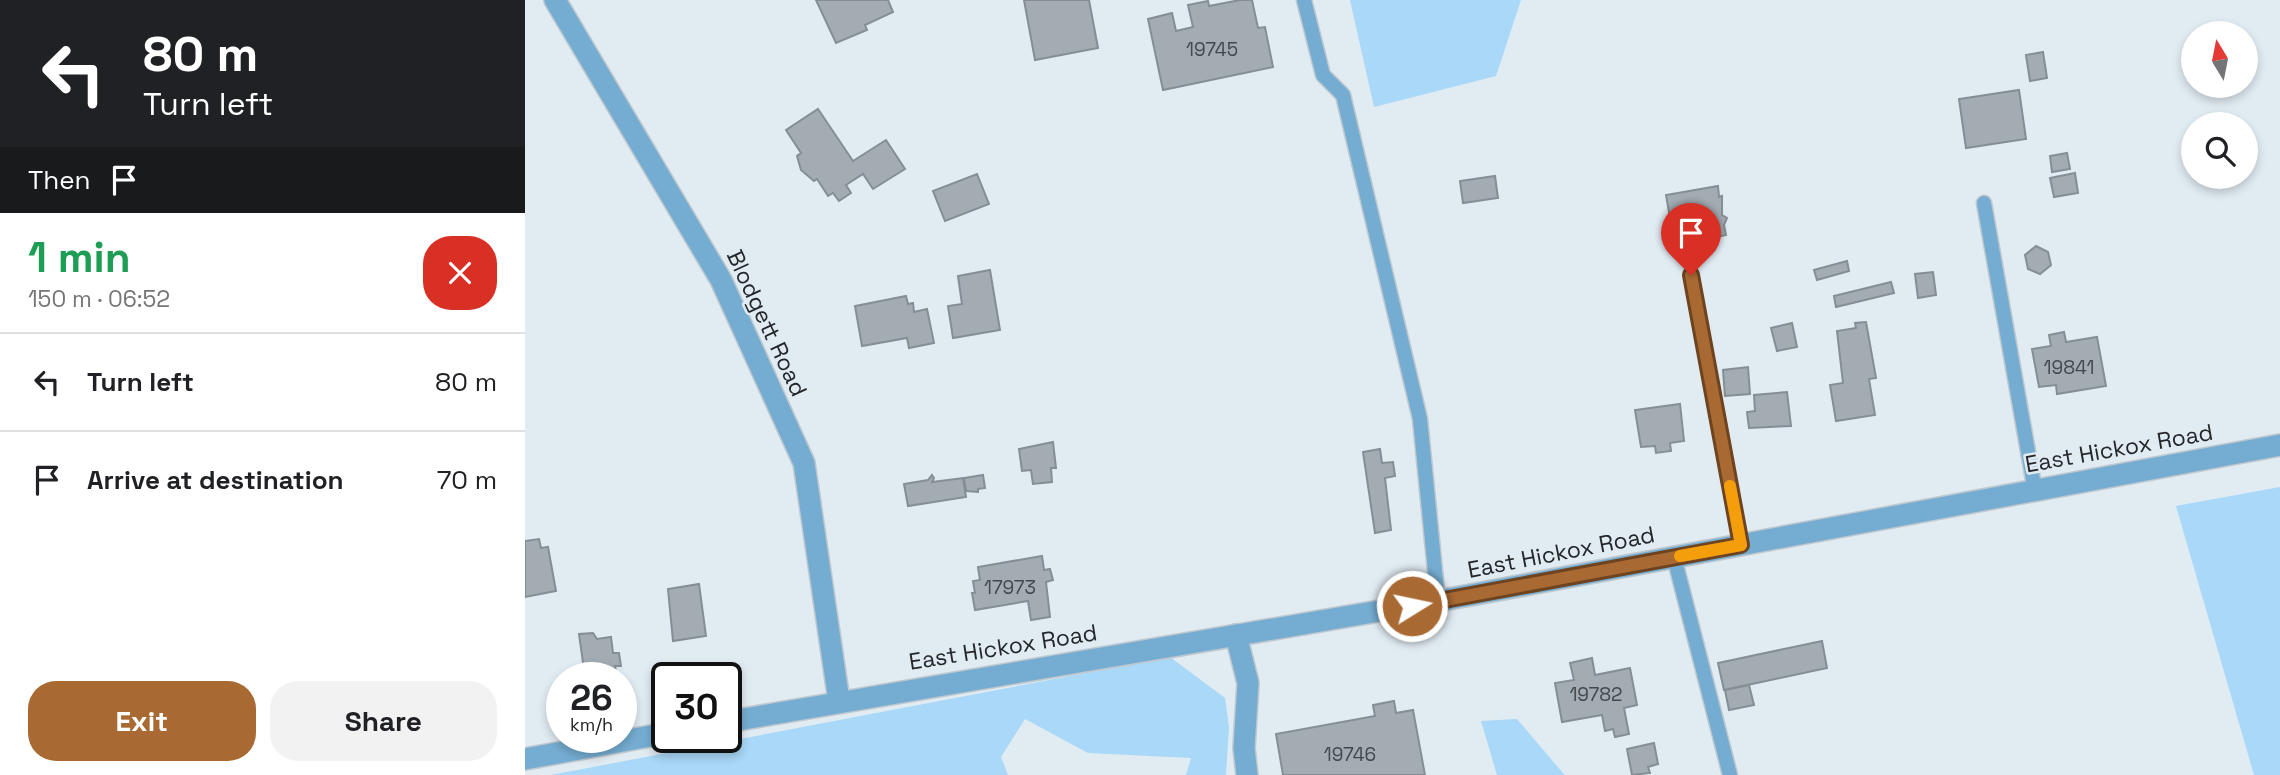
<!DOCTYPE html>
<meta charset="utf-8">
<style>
:root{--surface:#fff;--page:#f2f2f2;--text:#202124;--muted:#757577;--line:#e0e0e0;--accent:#a96932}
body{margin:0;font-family:"Space Grotesk",sans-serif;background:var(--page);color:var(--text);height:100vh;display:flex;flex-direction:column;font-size:26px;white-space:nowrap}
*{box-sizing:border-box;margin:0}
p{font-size:23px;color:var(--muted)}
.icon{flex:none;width:38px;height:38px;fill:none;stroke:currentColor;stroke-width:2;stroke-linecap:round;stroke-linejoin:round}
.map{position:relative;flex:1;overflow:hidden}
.details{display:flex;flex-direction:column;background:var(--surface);width:525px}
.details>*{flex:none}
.guide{background:#202124;color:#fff;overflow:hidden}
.needle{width:46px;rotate:350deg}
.controls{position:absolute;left:1656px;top:21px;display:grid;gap:14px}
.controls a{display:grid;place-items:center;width:77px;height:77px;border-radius:50%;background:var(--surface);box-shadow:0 4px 10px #0003;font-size:35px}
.speed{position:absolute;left:21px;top:662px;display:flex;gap:14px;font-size:35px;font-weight:700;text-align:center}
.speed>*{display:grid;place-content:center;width:91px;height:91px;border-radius:50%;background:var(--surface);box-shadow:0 4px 10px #0003;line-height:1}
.speed small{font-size:18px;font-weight:400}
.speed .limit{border:4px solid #111;border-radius:10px;background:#fff;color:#111}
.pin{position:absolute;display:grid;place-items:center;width:60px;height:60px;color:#fff;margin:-72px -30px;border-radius:50% 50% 50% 0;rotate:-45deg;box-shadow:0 0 7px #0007}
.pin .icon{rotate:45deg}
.me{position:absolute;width:77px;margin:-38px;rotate:80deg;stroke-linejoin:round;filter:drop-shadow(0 0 5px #0008)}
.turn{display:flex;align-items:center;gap:24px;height:147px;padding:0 28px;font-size:32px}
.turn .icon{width:91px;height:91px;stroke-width:2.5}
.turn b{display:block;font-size:49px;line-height:60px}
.then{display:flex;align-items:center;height:66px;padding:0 28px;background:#0003;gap:14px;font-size:26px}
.round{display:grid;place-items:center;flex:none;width:74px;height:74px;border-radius:28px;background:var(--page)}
.headline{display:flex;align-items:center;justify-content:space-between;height:119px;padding:0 28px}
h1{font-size:42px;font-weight:800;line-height:52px;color:#1e9e55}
.button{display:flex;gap:14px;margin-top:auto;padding:14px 28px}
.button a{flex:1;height:80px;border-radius:28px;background:var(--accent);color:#fff;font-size:28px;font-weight:800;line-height:80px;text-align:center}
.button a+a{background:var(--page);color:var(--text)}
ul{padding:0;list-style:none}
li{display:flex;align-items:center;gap:21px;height:98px;padding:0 28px;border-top:2px solid var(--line)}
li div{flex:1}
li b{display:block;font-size:26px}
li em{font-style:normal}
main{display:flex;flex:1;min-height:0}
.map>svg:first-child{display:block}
.green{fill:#a9d8f8}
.building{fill:#a3acb3;stroke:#858e95;stroke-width:2}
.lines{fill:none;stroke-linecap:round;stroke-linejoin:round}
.lane-casing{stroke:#bfc8ce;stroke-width:17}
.street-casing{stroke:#bfc8ce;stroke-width:24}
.lane{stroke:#75add2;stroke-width:14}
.street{stroke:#75add2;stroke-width:21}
.route-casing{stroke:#6e4420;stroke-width:18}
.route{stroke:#a96932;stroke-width:12}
.slow{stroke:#f59e0b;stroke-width:12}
.labels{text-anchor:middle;stroke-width:5;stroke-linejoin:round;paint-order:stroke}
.number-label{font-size:19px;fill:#43484c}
.street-label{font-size:23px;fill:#23272a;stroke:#e1ebf2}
</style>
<main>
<section class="details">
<div class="guide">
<div class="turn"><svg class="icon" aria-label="left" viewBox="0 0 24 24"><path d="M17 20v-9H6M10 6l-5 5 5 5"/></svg><div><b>80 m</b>Turn left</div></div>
<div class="then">Then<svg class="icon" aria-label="arrive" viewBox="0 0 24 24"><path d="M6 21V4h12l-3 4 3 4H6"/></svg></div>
</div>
<div class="headline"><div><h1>1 min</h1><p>150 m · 06:52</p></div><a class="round" style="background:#d93025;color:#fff"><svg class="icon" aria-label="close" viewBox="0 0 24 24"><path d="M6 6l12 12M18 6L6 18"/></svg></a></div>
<ul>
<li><svg class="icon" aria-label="left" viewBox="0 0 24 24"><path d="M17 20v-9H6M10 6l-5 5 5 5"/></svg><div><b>Turn left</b></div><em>80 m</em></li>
<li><svg class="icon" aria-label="arrive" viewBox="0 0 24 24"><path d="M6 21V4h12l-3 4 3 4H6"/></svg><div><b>Arrive at destination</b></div><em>70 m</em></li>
</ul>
<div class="button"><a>Exit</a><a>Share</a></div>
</section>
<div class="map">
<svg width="1755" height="775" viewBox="0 0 1755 775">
<rect width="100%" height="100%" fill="#e1ebf2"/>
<g class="green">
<polygon points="825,0 996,0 971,76 849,107"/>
<polygon points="1755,487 1755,775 1729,775 1651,506"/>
<polygon points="645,657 700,698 704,727 701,775 661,775 666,758 563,753 500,719 476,757 483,775 26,775"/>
<polygon points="992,719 1038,773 1040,775 972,775 956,721"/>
</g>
<g class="building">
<polygon points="291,0 363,0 368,12 340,25 342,30 311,43"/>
<polygon points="499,0 564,0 573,48 510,60"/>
<polygon points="715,0 727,0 733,28 740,27 748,67 638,90 623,19 647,13 651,31 668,27 663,5 683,1 684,6"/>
<polygon points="1518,52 1522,78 1505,81 1501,55"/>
<polygon points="1494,90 1501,139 1441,148 1434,99"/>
<polygon points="293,109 328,161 361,140 380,169 348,189 338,174 321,185 326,193 314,201 308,193 303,196 292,179 289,181 276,170 272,156 276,153 261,130"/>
<polygon points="1542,153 1545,169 1527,172 1525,156"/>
<polygon points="1550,173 1553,193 1529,197 1525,178"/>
<polygon points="452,174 464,204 420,221 408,191"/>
<polygon points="970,176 973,198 938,203 935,181"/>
<polygon points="1193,186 1194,197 1197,196 1197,215 1202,218 1199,225 1201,235 1150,246 1141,195"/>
<polygon points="1511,246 1523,252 1526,265 1515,274 1503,269 1500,255"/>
<polygon points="1322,261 1324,271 1292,280 1289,270"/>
<polygon points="465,270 475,330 428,338 423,306 437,304 433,276"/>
<polygon points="1408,272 1411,295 1393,298 1390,274"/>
<polygon points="1366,282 1369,293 1311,307 1309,296"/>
<polygon points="381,296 383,304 388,303 389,312 402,309 409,343 384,348 382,338 337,346 330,306"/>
<polygon points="1341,322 1351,378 1344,379 1350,415 1311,421 1305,385 1318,383 1312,331 1331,328 1330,323"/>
<polygon points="1267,323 1272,347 1252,351 1246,328"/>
<polygon points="1539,332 1541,342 1572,337 1581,386 1532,394 1531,385 1514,387 1507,349 1526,346 1524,335"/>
<polygon points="1223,367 1225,394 1200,396 1198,370"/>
<polygon points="1262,392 1266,426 1224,428 1222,412 1230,411 1229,395"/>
<polygon points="1155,404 1159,441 1145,443 1146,451 1131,453 1130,446 1116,447 1110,410"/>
<polygon points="528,442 531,468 526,468 527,482 508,484 506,470 497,471 494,449"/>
<polygon points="855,449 857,463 868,462 870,476 860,478 866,530 850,533 838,452"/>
<polygon points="407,475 409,478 407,482 438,478 441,497 383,506 379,484 403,480"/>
<polygon points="458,475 460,488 453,489 453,492 441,491 439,478"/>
<polygon points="14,539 16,548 23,547 31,591 0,597 0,541"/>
<polygon points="517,556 519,570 525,569 528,580 521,582 525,617 506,620 503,601 450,610 447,593 450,593 448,581 455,580 453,567"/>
<polygon points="174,584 181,636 148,641 143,589"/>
<polygon points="68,633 72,639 86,637 88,653 94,653 96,666 90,666 92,677 60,677 54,634"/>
<polygon points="1297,641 1302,668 1199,690 1193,663"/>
<polygon points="1067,658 1070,675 1105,668 1112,705 1099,708 1104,734 1090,737 1088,729 1080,731 1077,715 1037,722 1030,683 1049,680 1045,663"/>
<polygon points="1224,685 1229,705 1204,710 1200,690"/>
<polygon points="869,701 871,713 888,710 900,775 758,775 751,734 850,716 848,705"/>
<polygon points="1129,743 1133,764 1123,767 1125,773 1107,775 1102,749"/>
</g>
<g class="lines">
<g class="lane-casing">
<g id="lane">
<polyline points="779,0 798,75 818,95 895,419 913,601"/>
<polyline points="1459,203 1510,491"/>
<polyline points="1166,275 1216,545"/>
<polyline points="1149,557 1205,775"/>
</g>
</g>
<g class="street-casing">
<g id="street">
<polyline points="30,0 196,280 279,463 314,701"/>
<polyline points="711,635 723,683 719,748 722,775"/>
<polyline points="201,722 913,601 1755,445"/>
<polyline points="0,759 142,733"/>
</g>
</g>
<use href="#lane" class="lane"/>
<use href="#street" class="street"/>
</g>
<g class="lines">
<g class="route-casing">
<polyline id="route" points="887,606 1216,545 1166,275"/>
</g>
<use href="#route" class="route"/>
<polyline class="slow" points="1155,556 1216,545 1205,486"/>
</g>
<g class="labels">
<g class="number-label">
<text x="687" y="56">19745</text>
<text x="1544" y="374">19841</text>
<text x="485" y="594">17973</text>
<text x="1071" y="701">19782</text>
<text x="825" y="761">19746</text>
</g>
<g class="street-label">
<text transform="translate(242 323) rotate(65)" y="8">Blodgett Road</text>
<text transform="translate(1594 448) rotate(-10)" y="8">East Hickox Road</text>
<text transform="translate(1036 552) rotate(-11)" y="8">East Hickox Road</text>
<text transform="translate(478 647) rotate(-9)" y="8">East Hickox Road</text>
</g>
</g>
</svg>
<div class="controls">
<a><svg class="needle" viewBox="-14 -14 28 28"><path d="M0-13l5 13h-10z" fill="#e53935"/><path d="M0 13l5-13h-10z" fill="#757577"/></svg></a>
<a><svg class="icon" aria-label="search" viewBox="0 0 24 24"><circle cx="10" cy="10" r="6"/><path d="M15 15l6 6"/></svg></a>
</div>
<div class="speed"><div>26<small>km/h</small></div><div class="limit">30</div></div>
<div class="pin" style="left:1166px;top:275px;background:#d93025"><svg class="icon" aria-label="arrive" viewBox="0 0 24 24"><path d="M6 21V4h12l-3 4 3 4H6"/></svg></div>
<svg class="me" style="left:887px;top:606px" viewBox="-20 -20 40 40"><circle r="17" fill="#a96932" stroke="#fff" stroke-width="3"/><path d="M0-11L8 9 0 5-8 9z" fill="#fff"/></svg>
</div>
</main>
